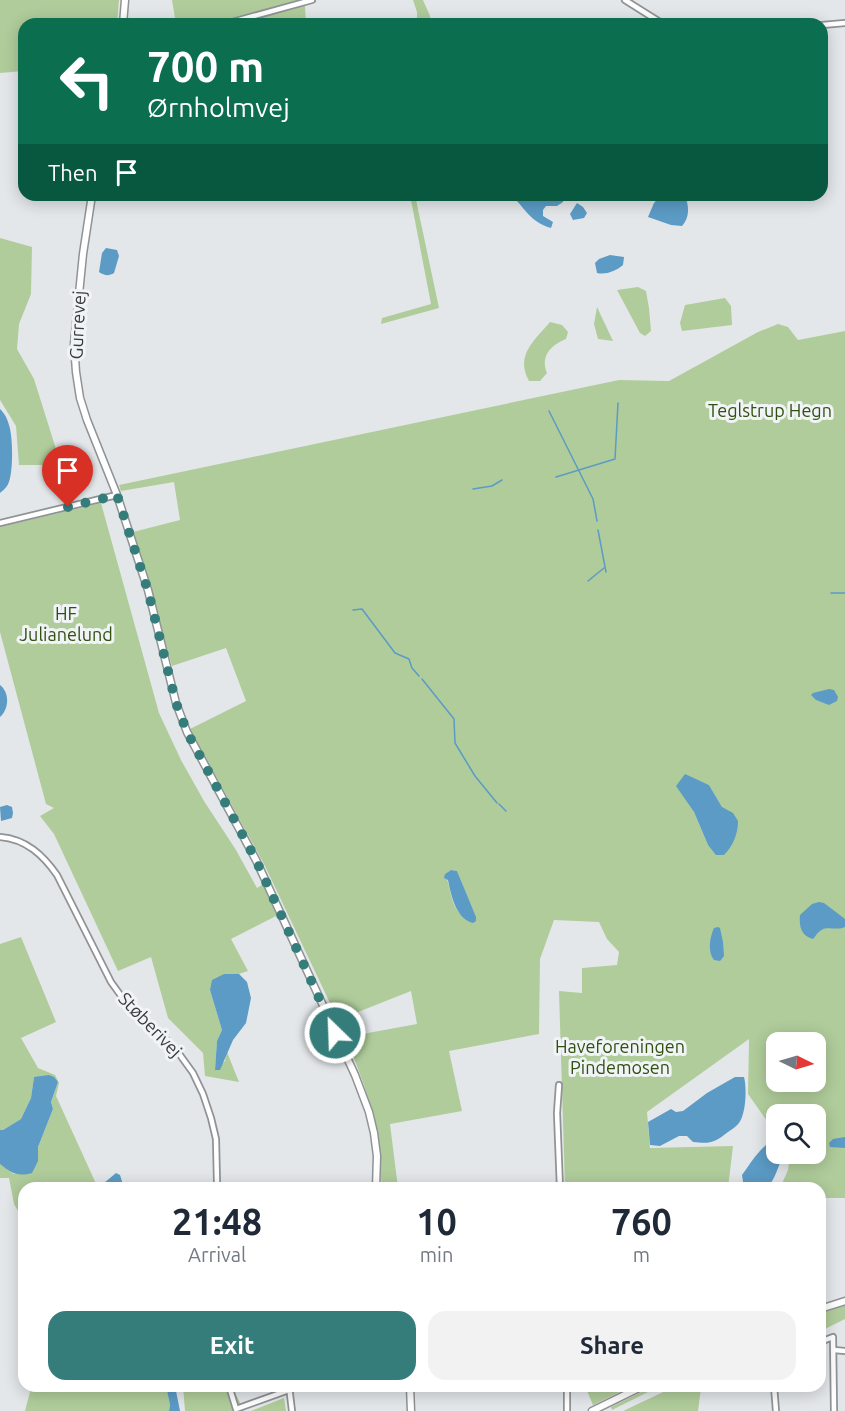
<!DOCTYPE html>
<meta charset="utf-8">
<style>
:root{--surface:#fff;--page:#f2f2f3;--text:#1f2937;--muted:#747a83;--accent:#357d7b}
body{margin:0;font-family:Ubuntu,sans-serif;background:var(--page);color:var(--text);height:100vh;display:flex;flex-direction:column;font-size:22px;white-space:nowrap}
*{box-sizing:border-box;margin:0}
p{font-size:20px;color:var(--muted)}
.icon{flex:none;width:33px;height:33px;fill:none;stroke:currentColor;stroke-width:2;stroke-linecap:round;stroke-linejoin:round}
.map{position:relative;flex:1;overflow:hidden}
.side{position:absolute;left:18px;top:1182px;width:808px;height:210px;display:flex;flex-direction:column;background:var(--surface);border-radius:18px;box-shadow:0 3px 15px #0003}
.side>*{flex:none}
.hud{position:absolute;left:18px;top:18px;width:810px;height:183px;border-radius:18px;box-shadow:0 3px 15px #0003;background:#0b6e4f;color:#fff;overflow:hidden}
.needle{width:39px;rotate:95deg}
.fabs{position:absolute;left:766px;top:1032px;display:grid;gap:12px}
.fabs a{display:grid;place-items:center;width:60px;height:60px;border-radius:12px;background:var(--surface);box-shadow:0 3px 15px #0003;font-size:30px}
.pin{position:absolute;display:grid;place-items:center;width:51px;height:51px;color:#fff;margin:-62px -26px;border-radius:50% 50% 50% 0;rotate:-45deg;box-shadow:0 0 6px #0007}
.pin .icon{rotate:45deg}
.me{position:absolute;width:66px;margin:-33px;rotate:336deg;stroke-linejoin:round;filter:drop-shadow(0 0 4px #0008)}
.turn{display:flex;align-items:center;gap:21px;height:126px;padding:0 30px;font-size:27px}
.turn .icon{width:78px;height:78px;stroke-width:2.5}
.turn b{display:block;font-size:42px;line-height:51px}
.then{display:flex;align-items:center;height:57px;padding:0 30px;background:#0003;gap:12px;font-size:22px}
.eta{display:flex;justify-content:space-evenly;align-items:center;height:102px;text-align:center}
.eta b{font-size:36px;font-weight:700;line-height:42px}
.primary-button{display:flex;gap:12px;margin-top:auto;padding:12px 30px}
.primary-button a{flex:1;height:69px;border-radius:18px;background:var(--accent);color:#fff;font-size:24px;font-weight:700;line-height:69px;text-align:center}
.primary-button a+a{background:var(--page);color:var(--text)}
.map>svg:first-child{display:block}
.green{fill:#b0cc9b;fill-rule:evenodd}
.water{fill:#5b9bc5}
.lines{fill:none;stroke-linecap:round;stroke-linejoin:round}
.stream{stroke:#5b9bc5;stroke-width:1.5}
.street-casing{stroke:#909396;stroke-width:8}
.secondary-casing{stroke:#909396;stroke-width:9}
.street{stroke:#fff;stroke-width:4.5}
.secondary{stroke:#fff;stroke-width:6}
.route{stroke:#357d7b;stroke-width:10;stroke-dasharray:0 18}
.labels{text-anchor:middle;stroke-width:6;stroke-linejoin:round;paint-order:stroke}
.street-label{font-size:18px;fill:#393a3b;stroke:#f1f4f7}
.park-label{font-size:18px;fill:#315010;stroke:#f1f4f7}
</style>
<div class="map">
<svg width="845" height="1411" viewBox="0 0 845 1411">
<rect width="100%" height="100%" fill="#e4e7ea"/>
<g class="green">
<polygon points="0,0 119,0 117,24 24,24 24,71 0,73"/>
<polygon points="172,0 311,0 305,6 306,24 176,24"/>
<polygon points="413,0 423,0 430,16 431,24 417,24 417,12"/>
<polygon points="410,195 415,195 439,308 381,324 382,318 431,304"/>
<polygon points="0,238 32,247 31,294 19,324 17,349 34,379 61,465 19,465 16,426 0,400"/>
<polygon points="638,287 646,291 649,308 651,331 645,336 640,333 617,290"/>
<polygon points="725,298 731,306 732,325 682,331 680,323 685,305"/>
<polygon points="597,307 613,341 598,339 594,324"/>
<path d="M 550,322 L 562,325 L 568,332 L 566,339 C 551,345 540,356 547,373 L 540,381 L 529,381 C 515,355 534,341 550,322 Z"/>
<path d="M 778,324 L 788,327 L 798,340 L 845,331 L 845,1198 L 821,1198 L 820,1188 L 780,1188 L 788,1170 L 790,1154 L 816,1154 L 816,1114 L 777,1114 L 777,1130 L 767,1121 L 748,1094 L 749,1039 L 647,1112 L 650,1148 L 733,1146 L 728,1188 L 565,1188 L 559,991 L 582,993 L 582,968 L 617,965 L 619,952 L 607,939 L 599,922 L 554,920 L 540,959 L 539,1034 L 449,1051 L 462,1111 L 390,1124 L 398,1188 L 382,1188 L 376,1124 L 364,1085 L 346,1037 L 417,1024 L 411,991 L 338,1020 L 264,864 L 190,729 L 246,701 L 226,648 L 172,666 L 133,532 L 180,520 L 174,482 L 121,491 L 119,485 L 619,380 L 669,381 L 758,332 ZM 685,775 L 709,785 L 722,807 L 708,845 L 694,812 L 677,786 ZM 451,870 L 457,871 L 476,919 C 472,918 465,917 462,915 C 450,906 451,886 445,874 ZM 777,1042 L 816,1042 L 816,1082 L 777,1082 Z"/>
<polygon points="101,503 159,713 181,760 204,801 236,850 257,888 265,883 280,914 231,939 248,971 239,974 224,974 210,990 222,1030 217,1041 215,1070 225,1061 227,1052 239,1082 205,1076 203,1053 168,1018 151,957 118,971 54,834 40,816 54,808 46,804 0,632 0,527"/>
<polygon points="21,937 56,1022 21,1038 38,1068 55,1075 59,1083 56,1096 98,1188 24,1188 24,1221 14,1204 9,1178 0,1178 0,1164 14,1174 38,1161 38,1147 53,1109 51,1102 58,1082 34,1077 31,1098 21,1119 3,1130 0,1130 0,944"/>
<polygon points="24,1298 24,1354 18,1316"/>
<polygon points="845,1305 845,1319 821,1331 821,1313"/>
<polygon points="29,1386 166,1386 170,1405 169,1411 25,1411 30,1392"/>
<polygon points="183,1386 232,1386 244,1411 185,1411"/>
<polygon points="585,1386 632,1386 593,1405"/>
<polygon points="654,1386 660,1386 612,1410 611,1407"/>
<polygon points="676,1386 704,1386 701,1388 698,1411 623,1411"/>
<polygon points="284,1398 286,1411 251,1411"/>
</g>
<g class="water">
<path d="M 511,195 L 564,195 L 563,202 L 557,206 L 546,206 L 543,210 L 543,216 L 553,222 L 551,228 C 529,221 527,210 511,195 Z"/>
<path d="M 661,195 L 685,195 C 689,206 690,217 682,226 L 671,225 L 648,217 L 654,203 Z"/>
<polygon points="577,203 583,207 587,213 584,218 573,220 570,214"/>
<path d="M 106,248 L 117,250 L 119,256 L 114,273 C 109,276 105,276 99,272 L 102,253 Z"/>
<path d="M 610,255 L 624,257 L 623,265 C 616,271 606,275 597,273 L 595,263 L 599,259 Z"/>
<path d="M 0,409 C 5,414 7,418 9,425 C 13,436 14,477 7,486 C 5,489 2,491 0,493 Z"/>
<path d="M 0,685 C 10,693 9,709 0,717 Z"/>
<polygon points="829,689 834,690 838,697 837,701 829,705 816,700 811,695 813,693"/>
<path d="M 685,774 L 709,785 L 722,807 L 733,813 L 738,821 C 738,834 733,846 724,855 L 716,855 L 708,845 L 694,812 L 676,786 Z"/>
<polygon points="7,805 12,807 13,813 12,818 1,821 0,807"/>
<path d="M 451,870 L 457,871 L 476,917 L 476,921 L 473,923 C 456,919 451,895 448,880 L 444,878 L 445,874 Z"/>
<path d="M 819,902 L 824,903 L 845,919 L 845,927 C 837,931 826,925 820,931 C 817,933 815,937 813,939 C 801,936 799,926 800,915 L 812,904 Z"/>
<path d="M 718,927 L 720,928 L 723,942 L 724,956 L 720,961 L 714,960 C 707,951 710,937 714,928 Z"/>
<polygon points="224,974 239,974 247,982 251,998 246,1023 233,1040 220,1070 215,1070 217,1041 222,1030 210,990 212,980"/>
<path d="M 49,1075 L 54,1077 L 58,1082 L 51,1102 L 53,1109 L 38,1147 L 38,1161 L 32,1173 C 18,1177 11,1173 0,1164 L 0,1130 L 3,1130 L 21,1119 L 31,1098 L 34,1077 Z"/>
<path d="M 735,1077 L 744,1077 C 747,1088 746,1114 739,1123 C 736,1127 731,1130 728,1132 C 714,1143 710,1144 693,1142 L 687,1136 L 679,1136 L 660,1146 L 650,1145 L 648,1122 L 671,1109 L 676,1112 L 683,1111 L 707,1093 Z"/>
<polygon points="845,1137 845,1148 830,1147 829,1143 833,1139"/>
<path d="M 777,1139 L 777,1154 L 782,1154 L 782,1157 C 778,1168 775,1179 767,1188 L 744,1188 L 742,1175 C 751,1163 762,1143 777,1139 Z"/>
<polygon points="116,1173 120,1175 124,1188 98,1188"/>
<polygon points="166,1386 175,1386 180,1411 169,1411 170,1405"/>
</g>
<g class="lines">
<g class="stream">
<polyline points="549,411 593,499 597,521"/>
<polyline points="556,477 615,459 618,403"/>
<polyline points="473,489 492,486 502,480"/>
<polyline points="598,530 606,572"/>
<polyline points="588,581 604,568"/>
<polyline points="831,593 845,593"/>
<polyline points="353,610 362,609 395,653 409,659 412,668 419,676"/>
<polyline points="422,679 454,719 455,743 475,776 497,803"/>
<polyline points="499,804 506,811"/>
</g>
<g class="street-casing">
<g id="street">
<polyline points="625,0 663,24"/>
<polyline points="225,24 312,0"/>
<polyline points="822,25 845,23"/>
<polyline points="0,523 117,495"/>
<path d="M 0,837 C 26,839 43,855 57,875 L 111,982 L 124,1000 L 168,1041 L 180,1055 L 193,1073 L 203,1094 L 211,1118 L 216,1139 L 217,1183"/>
<polyline points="559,1085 557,1113 560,1188"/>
<polyline points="820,1342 833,1337 834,1411"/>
<polyline points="834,1350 845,1351"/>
<polyline points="229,1386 236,1409 289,1390"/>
<polyline points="289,1386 292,1411"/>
<polyline points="567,1386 567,1411"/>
<polyline points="774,1386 776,1411"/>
</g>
</g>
<g class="secondary-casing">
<g id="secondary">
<polyline points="123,24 125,0"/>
<polyline points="92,195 83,254 74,344 76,372 80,398 87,420 117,495 148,590 176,703 187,732 256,860 355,1075 369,1112 374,1133 377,1156 376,1188"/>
<polyline points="820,1309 845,1301"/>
<polyline points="410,1386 411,1411"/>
<polyline points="592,1411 643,1386"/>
</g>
</g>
<use href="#street" class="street"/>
<use href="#secondary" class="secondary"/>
</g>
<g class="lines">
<polyline class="route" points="68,507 117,495 148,591 176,703 187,732 256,860 335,1033"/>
</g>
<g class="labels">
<g class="street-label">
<text transform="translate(78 325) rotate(-87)" y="6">Gurrevej</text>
<text transform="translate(150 1025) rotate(46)" y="6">Støberivej</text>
</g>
<g class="park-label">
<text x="770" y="417">Teglstrup Hegn</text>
<text x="66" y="620">HF<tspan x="66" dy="21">Julianelund</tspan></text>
<text x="620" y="1053">Haveforeningen<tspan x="620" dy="21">Pindemosen</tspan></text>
</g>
</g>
</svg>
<div class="fabs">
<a><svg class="needle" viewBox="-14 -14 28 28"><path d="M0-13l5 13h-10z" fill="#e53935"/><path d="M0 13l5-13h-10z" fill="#747a83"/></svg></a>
<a><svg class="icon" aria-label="search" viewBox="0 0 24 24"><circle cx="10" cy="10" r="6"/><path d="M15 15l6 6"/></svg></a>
</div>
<div class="pin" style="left:68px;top:507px;background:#d93025"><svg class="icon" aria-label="arrive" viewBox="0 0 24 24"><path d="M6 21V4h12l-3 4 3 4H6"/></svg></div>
<svg class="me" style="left:335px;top:1033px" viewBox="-20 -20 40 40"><circle r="17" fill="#357d7b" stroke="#fff" stroke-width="3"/><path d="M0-11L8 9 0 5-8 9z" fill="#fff"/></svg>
<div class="hud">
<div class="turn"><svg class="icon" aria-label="left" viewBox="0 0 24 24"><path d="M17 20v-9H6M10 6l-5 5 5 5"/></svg><div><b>700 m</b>Ørnholmvej</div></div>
<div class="then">Then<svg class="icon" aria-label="arrive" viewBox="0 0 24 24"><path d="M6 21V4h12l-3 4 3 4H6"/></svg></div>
</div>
<section class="side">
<div class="eta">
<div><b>21:48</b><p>Arrival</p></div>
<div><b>10</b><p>min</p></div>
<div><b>760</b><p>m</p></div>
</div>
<div class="primary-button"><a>Exit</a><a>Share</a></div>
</section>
</div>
